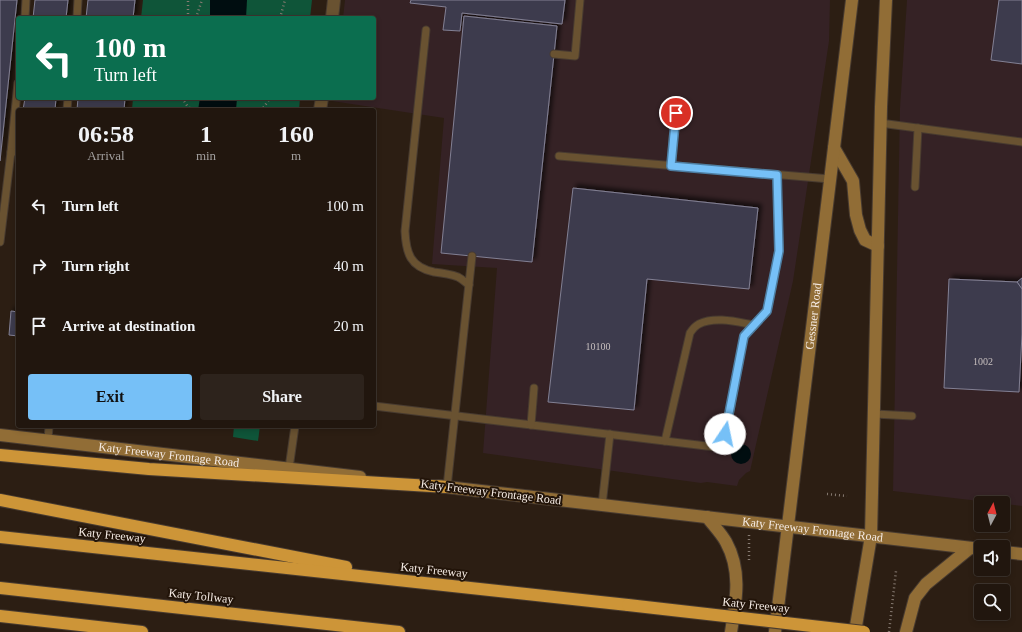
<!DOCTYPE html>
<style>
:root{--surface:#21160e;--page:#2d231c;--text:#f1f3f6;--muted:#a29f9e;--line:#3e352e;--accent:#76c0f7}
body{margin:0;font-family:Georgia,serif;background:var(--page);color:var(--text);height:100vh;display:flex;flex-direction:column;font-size:15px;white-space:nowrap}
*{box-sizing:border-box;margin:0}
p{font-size:13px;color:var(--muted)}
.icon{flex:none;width:22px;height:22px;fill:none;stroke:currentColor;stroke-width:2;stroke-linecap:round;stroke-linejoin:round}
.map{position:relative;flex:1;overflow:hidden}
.panel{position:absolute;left:16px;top:108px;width:360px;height:320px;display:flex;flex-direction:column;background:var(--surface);border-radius:4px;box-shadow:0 2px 6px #0003,0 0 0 1px var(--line)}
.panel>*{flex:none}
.banner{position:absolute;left:16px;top:16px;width:360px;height:84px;border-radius:4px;box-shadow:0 2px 6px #0003,0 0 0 1px var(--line);background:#0b6e4f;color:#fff;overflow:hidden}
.needle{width:26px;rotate:7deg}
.controls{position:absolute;left:974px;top:496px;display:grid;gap:8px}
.controls a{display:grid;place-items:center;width:36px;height:36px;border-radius:4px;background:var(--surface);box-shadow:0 2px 6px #0003,0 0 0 1px var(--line);font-size:20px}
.pin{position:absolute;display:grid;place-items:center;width:34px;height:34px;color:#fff;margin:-17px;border:2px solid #fff;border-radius:50%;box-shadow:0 1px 4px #0007}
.me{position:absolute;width:44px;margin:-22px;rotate:11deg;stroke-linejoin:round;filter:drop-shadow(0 0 3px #0008)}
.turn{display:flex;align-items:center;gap:14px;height:84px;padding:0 12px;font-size:18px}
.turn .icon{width:52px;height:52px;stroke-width:2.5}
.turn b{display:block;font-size:28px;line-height:34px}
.eta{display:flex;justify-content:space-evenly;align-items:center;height:68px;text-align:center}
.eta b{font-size:24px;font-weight:700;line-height:28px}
.cta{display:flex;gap:8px;margin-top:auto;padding:8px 12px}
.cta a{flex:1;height:46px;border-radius:4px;background:var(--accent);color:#111;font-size:16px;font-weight:700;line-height:46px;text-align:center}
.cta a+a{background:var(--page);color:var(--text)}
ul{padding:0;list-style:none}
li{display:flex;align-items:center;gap:12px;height:60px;padding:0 12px}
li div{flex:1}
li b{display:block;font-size:15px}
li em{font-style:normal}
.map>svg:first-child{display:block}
.commercial{fill:#352225}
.green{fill:#0f5539}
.water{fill:#000d10}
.building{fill:#3e3b4d;stroke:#828094;filter:url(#shadow)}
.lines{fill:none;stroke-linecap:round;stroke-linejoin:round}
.service-casing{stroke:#483b30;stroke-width:9}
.minor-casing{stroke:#483b30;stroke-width:14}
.secondary-casing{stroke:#483b30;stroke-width:14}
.motorway-casing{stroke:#483b30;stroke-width:14}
.path{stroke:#877b72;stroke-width:2.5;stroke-dasharray:1 3;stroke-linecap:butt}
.service{stroke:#695231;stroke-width:7}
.minor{stroke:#695231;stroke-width:12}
.secondary{stroke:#916d36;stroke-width:12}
.motorway{stroke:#cd9538;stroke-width:12}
.motorway-bridge-casing{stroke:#483b30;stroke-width:14;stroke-linecap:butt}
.motorway-bridge{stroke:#cd9538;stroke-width:12}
.route-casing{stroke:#4d7da1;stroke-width:10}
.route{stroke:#76c0f7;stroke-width:7}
.labels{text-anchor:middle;stroke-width:4;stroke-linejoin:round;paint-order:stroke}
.number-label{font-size:10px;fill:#c7bfbe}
.street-label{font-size:12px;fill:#f5ebe4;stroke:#221409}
</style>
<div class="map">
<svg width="1022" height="632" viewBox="0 0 1022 632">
<defs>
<filter id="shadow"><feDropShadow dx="3.5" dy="-3.5" stdDeviation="2" flood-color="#0009"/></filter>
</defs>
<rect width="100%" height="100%" fill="#2c1e13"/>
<g class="commercial">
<polygon points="345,0 830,0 829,41 793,281 750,471 746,473 739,480 737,486 707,482 701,483 483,453 497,268 432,264 444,118 332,101 333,98 374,98 374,18 343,18"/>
<polygon points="907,0 1022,0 1022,506 893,491 900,108"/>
</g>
<g class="green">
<polygon points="143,0 312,0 310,18 141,18"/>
<polygon points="133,98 300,98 299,110 132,110"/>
<polygon points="234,426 260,426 258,441 233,437"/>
</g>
<g class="water">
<polygon points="210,0 247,0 246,18 210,18"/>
<polygon points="200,98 237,98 236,110 198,110"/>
<circle cx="741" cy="454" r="10"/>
</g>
<g class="building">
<polygon points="0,0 17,0 0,161"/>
<polygon points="35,0 68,0 66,18 33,18"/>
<polygon points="88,0 135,0 133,18 86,18"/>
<polygon points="411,0 565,0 562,24 462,13 460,31 443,30 446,7 410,3"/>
<polygon points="999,0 1022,0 1022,64 991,60"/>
<polygon points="464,16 557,26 532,262 441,253"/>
<polygon points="25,98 56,98 55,110 23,110"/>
<polygon points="78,98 125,98 124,110 77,110"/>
<polygon points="573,188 758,208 749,289 647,279 634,410 548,402"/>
<polygon points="1022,278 1022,289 1017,282"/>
<polygon points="949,279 1017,282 1022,289 1022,334 1019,392 944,388"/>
<polygon points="11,311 18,312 18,336 9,335"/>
</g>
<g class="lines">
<g class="service-casing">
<g id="service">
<polyline points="25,18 26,0"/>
<polyline points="77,18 78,0"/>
<path d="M 426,30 L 405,231 C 406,253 410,267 434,272 C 443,273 450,274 458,277 C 462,279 465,282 469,285"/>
<polyline points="554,54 575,56 580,0"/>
<polyline points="18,83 11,152 18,152"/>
<polyline points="67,110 68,98"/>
<polyline points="880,123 1022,142"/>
<polyline points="559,156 830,179"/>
<polyline points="671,166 675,113"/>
<polyline points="915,187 918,128"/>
<polyline points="0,242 11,152"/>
<polyline points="374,406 723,448 744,336 767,311 779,251 777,175"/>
<polyline points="875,414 912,416"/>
<polyline points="531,425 534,388"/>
<polyline points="48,440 49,426"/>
<path d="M 665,441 L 690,333 C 692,330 695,326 699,324 C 715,316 737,322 754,325"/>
<polyline points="289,468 295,426"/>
<polyline points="447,487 472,256"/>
<polyline points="602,505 610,434"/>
</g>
</g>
<g class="minor-casing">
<g id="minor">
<polyline points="332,18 334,0"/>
<polyline points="320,110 322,98"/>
</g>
</g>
<g class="secondary-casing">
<g id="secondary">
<polyline points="834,148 853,181 856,215 860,230 865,240 878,246"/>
<path id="s1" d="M 0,435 L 360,477"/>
<path id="s2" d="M 438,486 L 981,549"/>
<path d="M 707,517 C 713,525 721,533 726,542 C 742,571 736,601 731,632"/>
<polyline points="1003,552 1022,554"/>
<path id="s3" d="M 775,632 L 852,0"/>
<polyline points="855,632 871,536 881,107 886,0"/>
<polyline points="906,632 915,598 926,584 970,548"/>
</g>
</g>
<g class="motorway-casing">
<g id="motorway">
<polyline points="0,455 149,469 447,487"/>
<polyline points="0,500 346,567"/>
<polyline points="0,537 628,605"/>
<polyline points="0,588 399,632"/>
<polyline points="0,616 142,632"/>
</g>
</g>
<g class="path">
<polyline points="188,18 188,0"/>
<polyline points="196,18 202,0"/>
<polyline points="280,18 285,0"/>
<polyline points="182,98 188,107 193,110"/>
<polyline points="260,110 264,107 270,98"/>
<polyline points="827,494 847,496"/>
<polyline points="749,535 749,560"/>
<polyline points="889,632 896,571"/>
</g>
<use href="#service" class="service"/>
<use href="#minor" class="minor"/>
<use href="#secondary" class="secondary"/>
<use href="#motorway" class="motorway"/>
<g class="motorway-bridge-casing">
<polyline id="motorway-bridge" points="628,605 864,632"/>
</g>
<use href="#motorway-bridge" class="motorway-bridge"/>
</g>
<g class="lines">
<g class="route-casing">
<polyline id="route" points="676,113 671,166 777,175 779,251 767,311 744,336 725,434"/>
</g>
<use href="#route" class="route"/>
</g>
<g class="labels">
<g class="number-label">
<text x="598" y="350">10100</text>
<text x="983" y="365">1002</text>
</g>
<g class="street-label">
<text dy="4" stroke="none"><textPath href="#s3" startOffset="318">Gessner Road</textPath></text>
<text dy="4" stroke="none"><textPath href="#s1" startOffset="170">Katy Freeway Frontage Road</textPath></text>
<text transform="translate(491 492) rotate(7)" y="4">Katy Freeway Frontage Road</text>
<text dy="4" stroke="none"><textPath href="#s2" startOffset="377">Katy Freeway Frontage Road</textPath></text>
<text transform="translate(112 535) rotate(6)" y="4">Katy Freeway</text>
<text transform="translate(434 570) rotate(6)" y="4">Katy Freeway</text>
<text transform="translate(201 596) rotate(6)" y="4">Katy Tollway</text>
<text transform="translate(756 605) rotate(6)" y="4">Katy Freeway</text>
</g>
</g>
</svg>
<div class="controls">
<a><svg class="needle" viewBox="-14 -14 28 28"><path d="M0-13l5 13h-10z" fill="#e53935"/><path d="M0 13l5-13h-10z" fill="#a29f9e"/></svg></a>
<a><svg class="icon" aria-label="sound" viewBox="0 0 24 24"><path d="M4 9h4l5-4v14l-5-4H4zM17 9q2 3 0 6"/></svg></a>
<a><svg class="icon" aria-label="search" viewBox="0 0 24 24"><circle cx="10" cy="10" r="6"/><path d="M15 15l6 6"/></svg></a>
</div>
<div class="pin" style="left:676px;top:113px;background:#d93025"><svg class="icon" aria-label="arrive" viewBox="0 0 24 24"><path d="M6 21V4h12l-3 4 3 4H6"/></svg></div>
<svg class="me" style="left:725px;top:434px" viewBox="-20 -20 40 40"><circle r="19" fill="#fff"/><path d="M0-13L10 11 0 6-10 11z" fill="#76c0f7"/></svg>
<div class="banner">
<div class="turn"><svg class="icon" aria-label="left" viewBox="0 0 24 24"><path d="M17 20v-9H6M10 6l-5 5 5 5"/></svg><div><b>100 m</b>Turn left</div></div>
</div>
<section class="panel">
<div class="eta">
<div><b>06:58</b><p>Arrival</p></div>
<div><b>1</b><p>min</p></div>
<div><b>160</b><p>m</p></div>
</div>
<ul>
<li><svg class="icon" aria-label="left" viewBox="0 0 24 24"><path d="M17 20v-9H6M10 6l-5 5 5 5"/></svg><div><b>Turn left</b></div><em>100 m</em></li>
<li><svg class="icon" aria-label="right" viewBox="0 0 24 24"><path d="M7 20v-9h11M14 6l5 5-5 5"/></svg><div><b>Turn right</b></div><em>40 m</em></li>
<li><svg class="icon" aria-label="arrive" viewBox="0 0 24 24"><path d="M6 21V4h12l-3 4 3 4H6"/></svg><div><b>Arrive at destination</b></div><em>20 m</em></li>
</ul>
<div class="cta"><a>Exit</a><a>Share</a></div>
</section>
</div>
